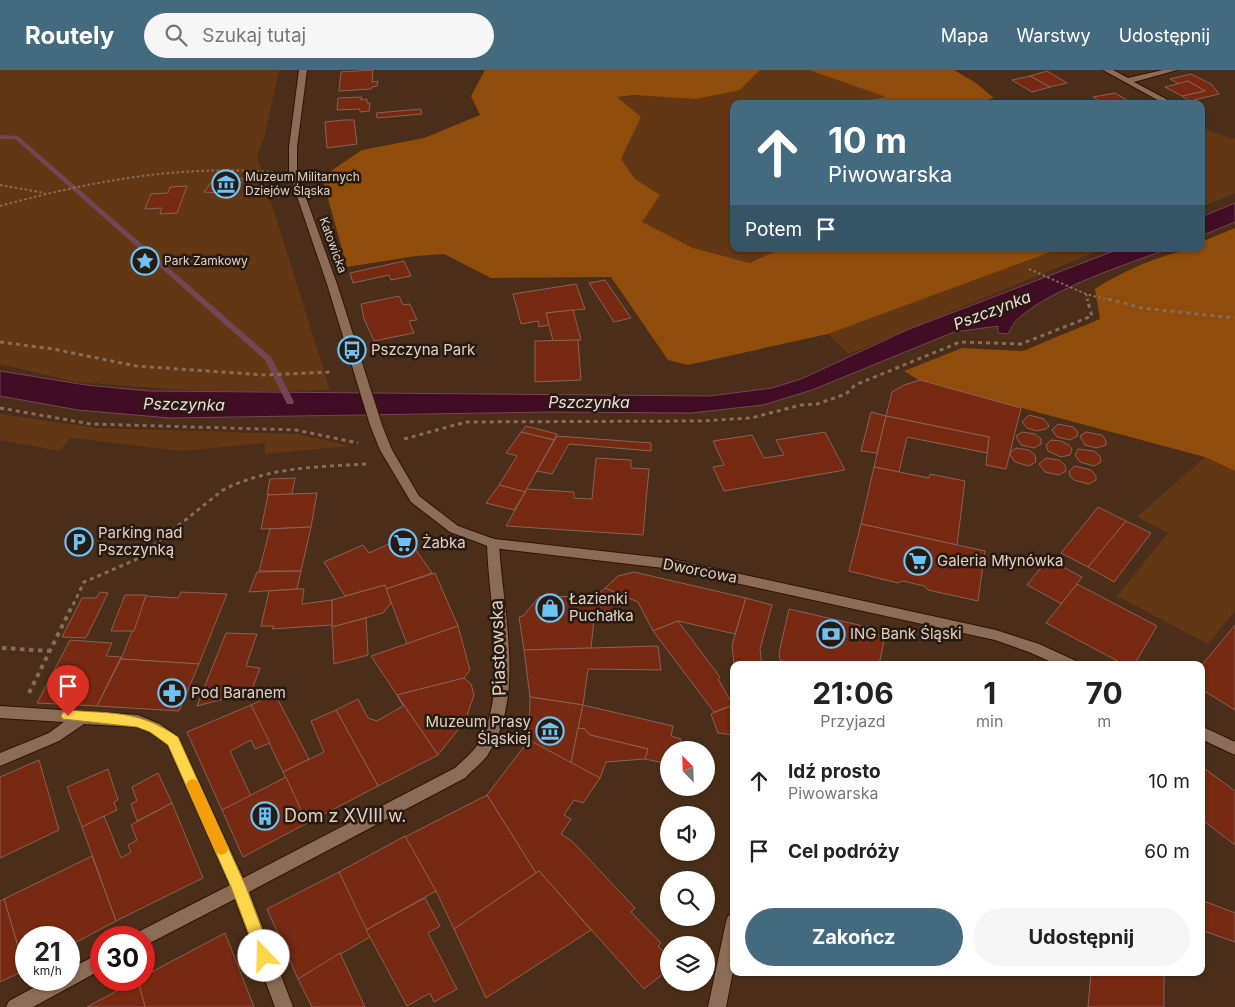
<!DOCTYPE html>
<html lang="pl">
<meta charset="utf-8">
<style>
:root{--surface:#fff;--page:#f6f6f6;--text:#222;--muted:#767676;--accent:#446a80}
body{margin:0;font-family:Inter,sans-serif;background:var(--page);color:var(--text);height:100vh;display:flex;flex-direction:column;font-size:19px;white-space:nowrap}
*{box-sizing:border-box;margin:0}
p{font-size:16px;color:var(--muted)}
.icon{flex:none;width:28px;height:28px;fill:none;stroke:currentColor;stroke-width:2;stroke-linecap:round;stroke-linejoin:round}
.map{position:relative;flex:1;overflow:hidden}
.details{position:absolute;left:730px;top:591px;width:475px;height:315px;display:flex;flex-direction:column;background:var(--surface);border-radius:10px;box-shadow:0 1px 4px #0004}
.details>*{flex:none}
.banner{position:absolute;left:730px;top:30px;width:475px;height:152px;border-radius:10px;box-shadow:0 1px 4px #0004;background:#446a80;color:#fff;overflow:hidden}
.needle{width:32px;rotate:337deg}
.tools{position:absolute;left:660px;top:671px;display:grid;gap:10px}
.tools a{display:grid;place-items:center;width:55px;height:55px;border-radius:50%;background:var(--surface);box-shadow:0 1px 4px #0004;font-size:25px}
.speed{position:absolute;left:15px;top:856px;display:flex;gap:10px;font-size:25px;font-weight:700;text-align:center}
.speed>*{display:grid;place-content:center;width:65px;height:65px;border-radius:50%;background:var(--surface);box-shadow:0 1px 4px #0004;line-height:1}
.speed small{font-size:12px;font-weight:400}
.speed .limit{border:8px solid #d22;background:#fff;color:#111}
.pin{position:absolute;display:grid;place-items:center;width:42px;height:42px;color:#fff;margin:-51px -21px;border-radius:50% 50% 50% 0;rotate:-45deg;box-shadow:0 0 5px #0007}
.pin .icon{rotate:45deg}
.me{position:absolute;width:55px;margin:-28px;rotate:339deg;stroke-linejoin:round;filter:drop-shadow(0 0 4px #0008)}
.turn{display:flex;align-items:center;gap:18px;height:105px;padding:0 15px;font-size:22px}
.turn .icon{width:65px;height:65px;stroke-width:2.5}
.turn b{display:block;font-size:35px;line-height:42px}
.then{display:flex;align-items:center;height:48px;padding:0 15px;background:#0003;gap:10px;font-size:19px}
.eta{display:flex;justify-content:space-evenly;align-items:center;height:85px;text-align:center}
.eta b{font-size:30px;font-weight:700;line-height:35px}
.button{display:flex;gap:10px;margin-top:auto;padding:10px 15px}
.button a{flex:1;height:58px;border-radius:30px;background:var(--accent);color:#fff;font-size:20px;font-weight:700;line-height:58px;text-align:center}
.button a+a{background:var(--page);color:var(--text)}
ul{padding:0;list-style:none}
li{display:flex;align-items:center;gap:15px;height:70px;padding:0 15px}
li div{flex:1}
li b{display:block;font-size:19px}
li em{font-style:normal}
header{display:flex;align-items:center;gap:30px;box-sizing:border-box;height:70px;padding:0 25px;background:var(--accent);color:#fff}
header strong{font-size:24px}
nav{display:flex;gap:28px;margin-inline-start:auto;font-size:18px}
.search{width:350px;height:45px;background:var(--page);display:flex;align-items:center;gap:12px;box-sizing:border-box;padding:0 18px;border-radius:28px;color:var(--muted);font-size:19px}
.map>svg:first-child{display:block}
.green{fill:#633713}
.forest{fill:#904c0b}
.water{fill:#420c25;stroke:#724654}
.lines{fill:none;stroke-linecap:round;stroke-linejoin:round}
.stream{fill:#724654;fill-rule:evenodd}
.building{fill:#772912;stroke:#886257}
.service-casing{stroke:#2f1502;stroke-width:2}
.minor-casing{stroke:#2f1502;stroke-width:2}
.tertiary-casing{stroke:#2f1502;stroke-width:2}
.path-far2{stroke:#856d5c;stroke-width:2;stroke-dasharray:2.5 2.5;stroke-linecap:butt}
.path-far1{stroke:#856d5c;stroke-width:3;stroke-dasharray:4 4;stroke-linecap:butt}
.path{stroke:#856d5c;stroke-width:4;stroke-dasharray:4.5 4.5;stroke-linecap:butt}
.service{fill:#8c6c56;fill-rule:evenodd}
.minor{fill:#8c6c56;fill-rule:evenodd}
.tertiary{fill:#8c6c56;fill-rule:evenodd}
.route{fill:#ffd54a;stroke:#a68a30}
.slow{fill:#f59e0b}
.labels{text-anchor:middle;stroke-width:5;stroke-linejoin:round;paint-order:stroke}
.far-poi-label{font-size:12px;fill:#e1cfc2;stroke:#271a11;text-anchor:start}
.far-street-label{font-size:12px;fill:#e1cfc2;stroke:#271a11}
.poi-label{font-size:15px;fill:#e1cfc2;stroke:#271a11;text-anchor:start}
.street-label{font-size:15px;fill:#e1cfc2;stroke:#271a11}
.water-label{font-size:16px;font-style:italic;fill:#f5d7e1;stroke:#271a11}
.near-street-label{font-size:18px;fill:#e1cfc2;stroke:#271a11}
.near-poi-label{font-size:18px;fill:#e1cfc2;stroke:#271a11;text-anchor:start}
</style>
<header>
<strong>Routely</strong>
<div class="search"><svg class="icon" aria-label="search" viewBox="0 0 24 24"><circle cx="10" cy="10" r="6"/><path d="M15 15l6 6"/></svg>Szukaj tutaj</div>
<nav><a>Mapa</a><a>Warstwy</a><a>Udostępnij</a></nav>
</header>
<div class="map">
<svg width="1235" height="937" viewBox="0 0 1235 937">
<rect width="100%" height="100%" fill="#4a2e19"/>
<g class="green">
<polygon points="0,0 279,0 264,68 257,87 330,320 212,322 76,312 0,294"/>
<polygon points="760,0 809,0 887,27 845,34 734,34 734,179 780,179 751,193 693,178 641,152 660,125 635,109 621,89 632,67 617,27 740,20"/>
<polygon points="1201,57 1231,69 1235,68 1235,123 1201,137"/>
<polygon points="1059,179 1102,179 849,284 828,264"/>
<polygon points="0,344 97,358 297,364 350,376 265,384 265,373 181,381 71,368 59,381 0,370"/>
<polygon points="1205,387 1235,401 1235,540 1208,574 1117,526 1168,463 1137,447"/>
</g>
<g class="forest">
<polygon points="485,0 760,0 740,20 696,29 634,25 617,27 641,47 621,89 635,109 660,125 642,152 693,178 750,193 780,179 1059,179 828,264 688,295 668,290 611,207 491,208 444,184 416,186 347,197 322,107 362,80 424,68 480,45 471,26"/>
<polygon points="809,0 954,0 976,13 994,28 974,34 845,34 886,27"/>
<path d="M 1235,158 L 1235,401 L 1205,387 L 920,311 L 904,301 L 962,278 L 1023,281 L 1100,249 L 1095,219 C 1120,202 1172,179 1201,179 L 1201,172 Z"/>
</g>
<g class="water">
<polygon points="1235,133 1235,152 1201,166 1201,147"/>
<path d="M 1119,179 L 1167,179 C 1123,196 1058,216 1021,246 C 1015,250 1011,258 1008,264 L 998,263 L 998,256 L 954,262 L 812,320 L 763,335 L 691,343 L 551,342 L 170,348 L 78,340 L 0,326 L 0,301 L 86,315 L 149,321 L 710,326 L 772,318 L 801,309 L 907,260 Z"/>
</g>
<g class="lines">
<polygon class="stream" points="0,65 18,66 271,287 294,332 293,334 287,334 265,290 15,69 0,69"/>
</g>
<g class="building">
<polygon points="373,0 372,12 378,11 377,16 372,17 371,19 339,21 341,2"/>
<polygon points="1047,1 1067,13 1050,17 1030,6"/>
<polygon points="1191,4 1211,14 1219,24 1190,31 1182,26 1205,21 1188,11 1179,14 1170,9"/>
<polygon points="1030,6 1050,17 1032,22 1012,10"/>
<polygon points="1188,11 1205,21 1182,26 1165,17"/>
<polygon points="1115,23 1130,32 1104,34 1093,27"/>
<polygon points="362,27 361,30 367,29 367,33 370,33 369,41 360,42 360,39 337,40 338,28"/>
<polygon points="421,39 422,44 377,48 376,43"/>
<polygon points="344,50 354,50 357,74 327,78 325,52"/>
<polygon points="216,106 244,109 232,124 204,122"/>
<polygon points="187,116 177,143 160,144 162,138 145,139 151,124 168,123 170,117"/>
<polygon points="404,191 411,206 391,210 389,205 353,213 350,203"/>
<polygon points="605,210 631,248 614,252 589,213"/>
<polygon points="576,214 585,239 546,243 549,255 539,257 538,251 521,254 513,224"/>
<polygon points="399,226 403,235 410,234 417,250 409,251 414,263 374,271 364,249 361,234"/>
<polygon points="573,240 581,270 553,271 546,243"/>
<polygon points="578,270 581,310 535,312 535,271"/>
<polygon points="920,310 1021,338 1006,399 986,395 989,367 886,346 892,322 904,315"/>
<polygon points="871,342 886,346 877,383 861,381"/>
<polygon points="1029,345 1044,349 1049,356 1046,359 1037,361 1027,358 1022,352"/>
<polygon points="886,346 989,367 987,383 907,367 899,402 874,397"/>
<polygon points="1058,354 1073,357 1078,362 1077,366 1070,370 1057,367 1052,360"/>
<polygon points="526,356 557,364 554,370 521,362"/>
<polygon points="521,362 554,370 525,422 499,415 517,386 506,383"/>
<polygon points="825,362 845,400 724,421 713,397 724,395 713,371 752,365 764,388 784,385 776,370"/>
<polygon points="1022,362 1035,364 1041,369 1041,374 1034,378 1021,375 1016,366"/>
<polygon points="1086,362 1102,365 1106,371 1106,375 1096,378 1085,375 1080,366"/>
<polygon points="557,366 651,373 651,381 569,374 552,404 537,401"/>
<polygon points="1051,370 1061,371 1069,375 1072,379 1070,385 1061,387 1048,381 1046,375"/>
<polygon points="1016,378 1029,380 1035,385 1036,392 1029,396 1015,392 1010,385 1011,381"/>
<polygon points="1078,379 1094,381 1100,386 1101,392 1094,396 1080,392 1075,385"/>
<polygon points="596,388 631,390 631,398 649,399 643,465 506,456 527,419 574,422 574,428 592,429"/>
<polygon points="1046,388 1059,390 1065,395 1066,401 1059,405 1045,402 1039,394"/>
<polygon points="1075,396 1091,400 1096,406 1096,410 1089,414 1074,410 1070,406 1069,401"/>
<polygon points="874,397 929,408 930,404 965,411 957,475 861,454"/>
<polygon points="295,408 292,424 267,425 270,409"/>
<polygon points="499,415 525,422 514,440 486,433"/>
<polygon points="317,423 311,457 261,459 268,425"/>
<polygon points="1098,437 1126,451 1088,497 1061,483"/>
<polygon points="1126,451 1151,463 1114,512 1088,497"/>
<polygon points="861,454 985,481 978,531 928,520 924,516 903,511 898,513 849,501"/>
<polygon points="311,457 301,501 259,501 270,459"/>
<polygon points="406,466 432,503 386,519 385,515 345,526 324,492 363,475 369,483"/>
<polygon points="1048,489 1082,507 1062,534 1027,515"/>
<polygon points="301,501 297,519 249,522 257,502"/>
<polygon points="634,502 746,528 735,564 678,551 653,561 638,532 605,518 618,506"/>
<polygon points="435,503 458,556 407,574 386,519"/>
<polygon points="1077,514 1157,556 1134,595 1125,595 1046,553"/>
<polygon points="385,515 391,533 383,543 332,557 332,530"/>
<polygon points="605,518 627,527 615,542 595,540 591,578 524,580 519,547 523,546 539,527 596,526"/>
<polygon points="297,519 304,519 302,534 332,530 332,555 272,559 274,556 261,556 269,521"/>
<polygon points="100,522 108,523 86,568 62,567 82,528 96,528"/>
<polygon points="181,522 227,524 199,594 121,589 146,526 178,528"/>
<polygon points="125,525 146,525 134,561 111,561"/>
<polygon points="746,528 772,535 760,579 762,595 734,595 732,575"/>
<polygon points="789,539 872,558 884,571 879,595 794,595 780,590 779,583"/>
<polygon points="366,548 368,585 334,594 332,557"/>
<polygon points="678,551 720,607 718,609 733,635 714,642 653,561"/>
<polygon points="1235,555 1235,640 1201,619 1201,596"/>
<polygon points="458,556 470,600 464,608 397,625 371,586"/>
<polygon points="226,563 257,564 246,596 260,598 251,622 197,636"/>
<polygon points="70,570 112,573 106,586 121,587 97,636 37,633"/>
<polygon points="658,576 661,600 588,599 583,635 530,627 524,580"/>
<polygon points="121,589 199,594 179,641 97,636"/>
<polygon points="464,608 471,614 474,625 465,651 438,685 397,625"/>
<polygon points="275,624 309,689 283,702 251,635"/>
<polygon points="397,625 438,685 378,716 336,640 358,629 368,648 377,651 403,636"/>
<polygon points="530,627 583,635 571,693 529,670"/>
<polygon points="251,635 270,673 255,679 251,670 230,681 251,726 222,740 187,662"/>
<polygon points="583,635 673,656 671,666 681,669 678,680 669,680 669,694 645,689 648,679 590,665 585,659 578,658"/>
<polygon points="733,635 734,665 718,663 711,644"/>
<polygon points="336,640 378,716 307,753 283,702 324,682 311,651"/>
<polygon points="578,658 585,659 590,665 648,679 645,689 606,692 600,708 571,693"/>
<polygon points="529,670 600,708 583,733 574,730 564,745 571,749 561,764 573,772 635,838 631,842 661,873 658,876 669,887 669,899 644,919 539,801 536,803 487,725"/>
<polygon points="39,690 59,760 0,788 0,707"/>
<polygon points="1201,696 1235,721 1235,775 1201,749"/>
<polygon points="108,699 118,730 114,732 117,740 82,757 67,717"/>
<polygon points="158,703 172,733 137,751 131,734 137,731 132,717"/>
<polygon points="286,707 307,753 243,787 222,740"/>
<polygon points="487,725 536,803 454,859 436,821 405,767"/>
<polygon points="172,733 203,808 116,851 82,757 104,746 121,788 131,782 128,775 137,770 131,755"/>
<polygon points="405,766 436,821 366,860 339,802"/>
<polygon points="92,786 116,851 69,876 69,868 26,868 25,900 4,829"/>
<polygon points="539,801 591,860 486,928 454,859"/>
<polygon points="339,802 370,867 298,909 267,839"/>
<polygon points="425,828 440,856 428,863 457,919 434,932 430,923 407,936 366,860"/>
<polygon points="4,829 25,900 0,912 0,831"/>
<polygon points="1201,830 1235,843 1235,872 1201,860"/>
<polygon points="225,863 254,937 145,937 138,910 144,910 144,906"/>
<polygon points="340,883 365,937 312,937 298,909"/>
<polygon points="1091,902 1164,902 1164,937 1088,937"/>
<polygon points="138,910 145,937 87,937 137,910"/>
</g>
<g class="lines">
<g class="service-casing">
<polygon id="service" points="734,844 734,896 726,937 708,937 726,852 728,846"/>
</g>
<g class="minor-casing">
<g id="minor">
<polygon points="1103,0 1113,0 1128,8 1163,0 1177,0 1134,12 1166,29 1167,31 1163,33"/>
<path d="M 493,468 L 499,473 C 502,539 527,627 487,686 C 481,694 472,700 465,708 L 249,822 L 293,937 L 275,937 L 235,829 L 144,876 L 144,868 L 136,868 L 138,862 L 230,815 L 168,675 L 150,662 L 137,657 L 84,654 L 59,671 L 0,696 L 0,683 L 49,663 L 64,652 L 0,648 L 0,636 L 138,645 L 160,654 L 178,667 L 243,808 L 455,698 C 462,691 470,685 476,677 C 511,626 488,531 487,473 Z"/>
<polygon points="101,883 101,900 33,937 6,937 9,931 48,910 69,910 69,899"/>
</g>
</g>
<g class="tertiary-casing">
<g id="tertiary">
<polygon points="299,0 307,0 297,77 297,103 337,214 382,355 392,380 419,426 458,456 494,469 672,489 996,560 1039,574 1076,591 1078,595 1058,595 1029,582 995,570 672,499 493,478 450,462 411,432 380,380 370,355 327,214 289,103 289,77"/>
<polygon points="1201,656 1235,672 1235,685 1201,669"/>
</g>
</g>
<g class="path-far2">
<polyline points="0,115 45,123"/>
<path d="M 0,136 C 92,111 177,95 273,102"/>
<polyline points="1029,199 1086,224 1113,231"/>
<polyline points="1086,224 1088,231"/>
</g>
<g class="path-far1">
<polyline points="1108,229 1142,238 1235,248"/>
<polyline points="0,272 53,279 136,296 265,305 332,302"/>
<polyline points="0,338 91,354 296,360 358,373"/>
<polyline points="404,369 466,352 701,351 751,348 801,335 817,334 846,324 855,315 960,272 1021,274 1092,246 1087,229"/>
<path d="M 73,535 L 84,512 L 135,490 L 223,420 C 268,397 317,397 366,394"/>
</g>
<g class="path">
<polyline points="2,578 50,581"/>
<polyline points="29,623 73,534"/>
</g>
<use href="#service" class="service"/>
<use href="#minor" class="minor"/>
<use href="#tertiary" class="tertiary"/>
</g>
<path class="route" d="M 68,640 C 113,644 139,640 178,667 L 246,817 L 272,886 L 270,891 L 264,893 L 259,891 L 231,817 L 168,675 L 150,662 L 137,657 L 63,649 L 61,646 L 63,642 Z"/>
<polygon class="slow" points="193,709 198,711 226,774 229,778 226,783 221,785 216,783 186,715 188,711"/>
<defs>
<g id="museum-ring" transform="scale(1.4375)"><circle r="9.5" fill="#271a11" stroke="#6ec2f4" stroke-width="1.5"/><path d="M0-6L6-3V-2H-6V-3ZM-5-1h2V3h-2ZM-1-1h2V3h-2ZM3-1h2V3H3ZM-6 4H6V6H-6Z" fill="#6ec2f4"/></g>
<g id="sight-ring" transform="scale(1.4375)"><circle r="9.5" fill="#271a11" stroke="#6ec2f4" stroke-width="1.5"/><path d="M0-6L1.8-2.2L6-1.7L2.9 1.2L3.7 5.4L0 3.3L-3.7 5.4L-2.9 1.2L-6-1.7L-1.8-2.2Z" fill="#6ec2f4"/></g>
<g id="bus-ring" transform="scale(1.4375)"><circle r="9.5" fill="#271a11" stroke="#6ec2f4" stroke-width="1.5"/><path d="M-5-6H5V4H4V6H2V4H-2V6H-4V4H-5ZM-3.5-4V0h7V-4ZM-3.5 1.2v1.5H-2V1.2ZM2 1.2v1.5H3.5V1.2Z" fill="#6ec2f4"/></g>
<g id="parking-ring" transform="scale(1.4375)"><circle r="9.5" fill="#271a11" stroke="#6ec2f4" stroke-width="1.5"/><path d="M-3.5-5.5H1a3.5 3.5 0 0 1 0 7H-1V5.5H-3.5ZM-1-3.4V-.6H.8a1.4 1.4 0 0 0 0-2.8Z" fill="#6ec2f4"/></g>
<g id="supermarket-ring" transform="scale(1.4375)"><circle r="9.5" fill="#271a11" stroke="#6ec2f4" stroke-width="1.5"/><path d="M-6-5.5h2.5l.6 2H6L4.5 2H-2.5L-4.4-4H-6ZM-1.5 3.2a1.3 1.3 0 1 0 .1 0ZM3 3.2a1.3 1.3 0 1 0 .1 0Z" fill="#6ec2f4"/></g>
<g id="shop-ring" transform="scale(1.4375)"><circle r="9.5" fill="#271a11" stroke="#6ec2f4" stroke-width="1.5"/><path d="M-5-2.5h2.3a2.7 3.5 0 0 1 5.4 0H5L5.5 6h-11ZM-1.5-2.5h3a1.5 2.3 0 0 0-3 0Z" fill="#6ec2f4"/></g>
<g id="bank-ring" transform="scale(1.4375)"><circle r="9.5" fill="#271a11" stroke="#6ec2f4" stroke-width="1.5"/><path d="M-6-4H6V4H-6ZM0-2.3a2.3 2.3 0 1 0 0 4.6a2.3 2.3 0 1 0 0-4.6Z" fill="#6ec2f4"/></g>
<g id="pharmacy-ring" transform="scale(1.4375)"><circle r="9.5" fill="#271a11" stroke="#6ec2f4" stroke-width="1.5"/><path d="M-2-6h4v4h4v4h-4v4h-4v-4h-4v-4h4Z" fill="#6ec2f4"/></g>
<g id="building-ring" transform="scale(1.4375)"><circle r="9.5" fill="#271a11" stroke="#6ec2f4" stroke-width="1.5"/><path d="M-4-6H4V6H1V3H-1V6H-4ZM-2.5-4.3h1.7v1.8h-1.7ZM.8-4.3h1.7v1.8H.8ZM-2.5-1h1.7V.8h-1.7ZM.8-1h1.7V.8H.8Z" fill="#6ec2f4"/></g>
</defs>
<g fill-rule="evenodd">
<use href="#museum-ring" x="226" y="114"/>
<use href="#sight-ring" x="145" y="191"/>
<use href="#bus-ring" x="352" y="280"/>
<use href="#parking-ring" x="79" y="472"/>
<use href="#supermarket-ring" x="403" y="473"/>
<use href="#supermarket-ring" x="918" y="491"/>
<use href="#shop-ring" x="550" y="538"/>
<use href="#bank-ring" x="831" y="564"/>
<use href="#pharmacy-ring" x="172" y="623"/>
<use href="#museum-ring" x="550" y="661"/>
<use href="#building-ring" x="265" y="746"/>
</g>
<g class="labels">
<g class="far-poi-label">
<text x="245" y="111">Muzeum Militarnych<tspan x="245" dy="14">Dziejów Śląska</tspan></text>
<text x="164" y="195">Park Zamkowy</text>
</g>
<g class="far-street-label">
<text transform="translate(333 175) rotate(70)" y="4">Katowicka</text>
</g>
<g class="poi-label">
<text x="371" y="285">Pszczyna Park</text>
<text x="98" y="468">Parking nad<tspan x="98" dy="17">Pszczynką</tspan></text>
<text x="422" y="478">Żabka</text>
<text x="937" y="496">Galeria Młynówka</text>
<text x="569" y="534">Łazienki<tspan x="569" dy="17">Puchałka</tspan></text>
<text x="850" y="569">ING Bank Śląski</text>
<text x="191" y="628">Pod Baranem</text>
<text x="531" y="657" text-anchor="end">Muzeum Prasy<tspan x="531" dy="17">Śląskiej</tspan></text>
</g>
<g class="street-label">
<text transform="translate(700 501) rotate(11)" y="5">Dworcowa</text>
</g>
<g class="water-label">
<text transform="translate(992 240) rotate(-21)" y="6">Pszczynka</text>
<text x="589" y="338">Pszczynka</text>
<text transform="translate(184 334) rotate(1)" y="6">Pszczynka</text>
</g>
<g class="near-street-label">
<text transform="translate(498 578) rotate(-92)" y="6">Piastowska</text>
</g>
<g class="near-poi-label">
<text x="284" y="752">Dom z XVIII w.</text>
</g>
</g>
</svg>
<div class="tools">
<a><svg class="needle" viewBox="-14 -14 28 28"><path d="M0-13l5 13h-10z" fill="#e53935"/><path d="M0 13l5-13h-10z" fill="#767676"/></svg></a>
<a><svg class="icon" aria-label="sound" viewBox="0 0 24 24"><path d="M4 9h4l5-4v14l-5-4H4zM17 9q2 3 0 6"/></svg></a>
<a><svg class="icon" aria-label="search" viewBox="0 0 24 24"><circle cx="10" cy="10" r="6"/><path d="M15 15l6 6"/></svg></a>
<a><svg class="icon" aria-label="layers" viewBox="0 0 24 24"><path d="M12 4l9 5-9 5-9-5zM3 14l9 5 9-5"/></svg></a>
</div>
<div class="speed"><div>21<small>km/h</small></div><div class="limit">30</div></div>
<div class="pin" style="left:68px;top:646px;background:#d93025"><svg class="icon" aria-label="arrive" viewBox="0 0 24 24"><path d="M6 21V4h12l-3 4 3 4H6"/></svg></div>
<svg class="me" style="left:264px;top:886px" viewBox="-20 -20 40 40"><circle r="19" fill="#fff"/><path d="M0-13L10 11 0 6-10 11z" fill="#ffd54a"/></svg>
<div class="banner">
<div class="turn"><svg class="icon" aria-label="ahead" viewBox="0 0 24 24"><path d="M12 20V5M6 11l6-6 6 6"/></svg><div><b>10 m</b>Piwowarska</div></div>
<div class="then">Potem<svg class="icon" aria-label="arrive" viewBox="0 0 24 24"><path d="M6 21V4h12l-3 4 3 4H6"/></svg></div>
</div>
<section class="details">
<div class="eta">
<div><b>21:06</b><p>Przyjazd</p></div>
<div><b>1</b><p>min</p></div>
<div><b>70</b><p>m</p></div>
</div>
<ul>
<li><svg class="icon" aria-label="ahead" viewBox="0 0 24 24"><path d="M12 20V5M6 11l6-6 6 6"/></svg><div><b>Idź prosto</b><p>Piwowarska</p></div><em>10 m</em></li>
<li><svg class="icon" aria-label="arrive" viewBox="0 0 24 24"><path d="M6 21V4h12l-3 4 3 4H6"/></svg><div><b>Cel podróży</b></div><em>60 m</em></li>
</ul>
<div class="button"><a>Zakończ</a><a>Udostępnij</a></div>
</section>
</div>
